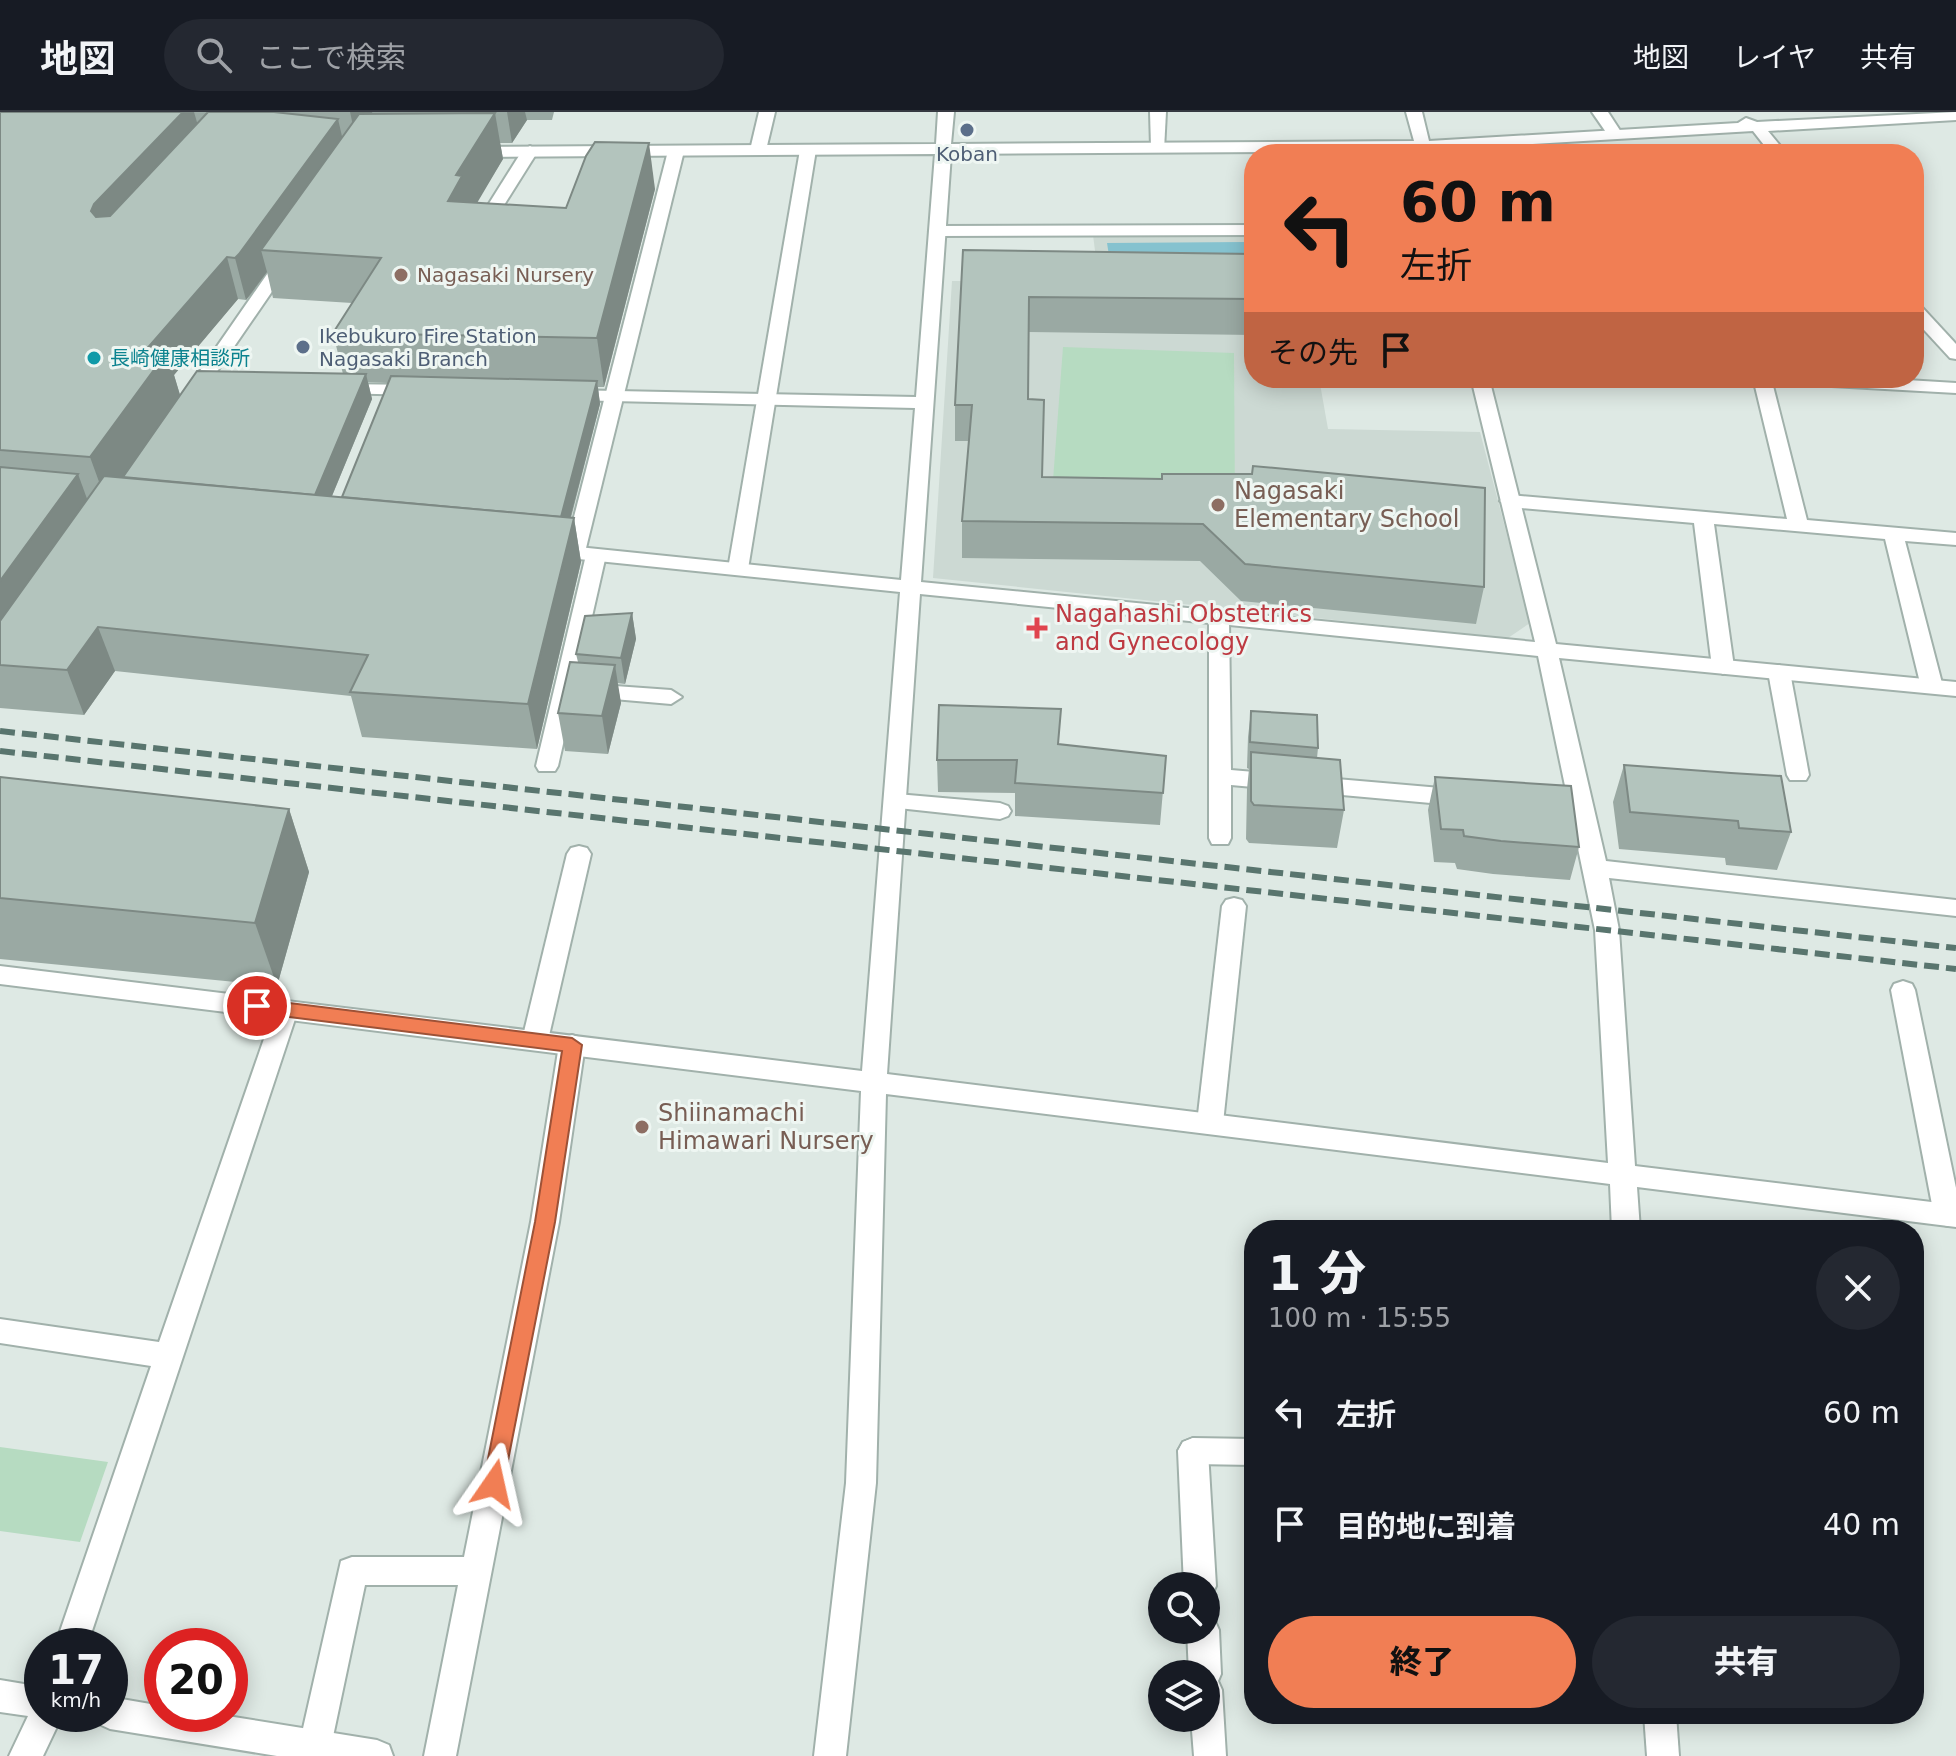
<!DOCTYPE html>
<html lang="ja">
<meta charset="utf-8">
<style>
:root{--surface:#171b24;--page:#242831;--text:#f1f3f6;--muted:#9ea1a6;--line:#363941;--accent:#f17e54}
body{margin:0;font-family:"DejaVu Sans","Noto Sans JP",sans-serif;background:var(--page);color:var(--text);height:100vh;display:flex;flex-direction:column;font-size:30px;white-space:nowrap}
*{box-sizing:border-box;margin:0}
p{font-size:26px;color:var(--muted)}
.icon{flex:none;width:44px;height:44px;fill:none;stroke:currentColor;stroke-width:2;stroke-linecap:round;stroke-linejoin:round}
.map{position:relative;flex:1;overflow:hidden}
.details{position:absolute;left:1244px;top:1108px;width:680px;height:504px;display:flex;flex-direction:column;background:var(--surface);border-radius:32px;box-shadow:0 4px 20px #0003}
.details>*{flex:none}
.banner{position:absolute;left:1244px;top:32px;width:680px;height:244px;border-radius:32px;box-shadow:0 4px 20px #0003;background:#f17e54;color:#111;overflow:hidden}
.buttons{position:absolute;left:1148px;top:1460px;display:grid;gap:16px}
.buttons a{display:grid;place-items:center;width:72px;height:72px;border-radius:50%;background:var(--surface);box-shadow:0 4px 20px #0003;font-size:40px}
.speed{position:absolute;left:24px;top:1516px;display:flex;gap:16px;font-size:40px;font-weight:700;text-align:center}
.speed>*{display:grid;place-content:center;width:104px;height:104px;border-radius:50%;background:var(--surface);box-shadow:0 4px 20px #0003;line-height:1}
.speed small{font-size:20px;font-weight:400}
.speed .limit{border:12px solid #d22;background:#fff;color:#111}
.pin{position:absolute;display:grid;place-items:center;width:68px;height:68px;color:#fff;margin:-34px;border:4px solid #fff;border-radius:50%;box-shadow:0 2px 8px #0007}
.me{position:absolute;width:88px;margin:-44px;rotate:11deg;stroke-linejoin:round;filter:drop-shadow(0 0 6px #0008)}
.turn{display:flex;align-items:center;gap:28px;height:168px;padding:0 24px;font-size:36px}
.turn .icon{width:104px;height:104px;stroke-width:2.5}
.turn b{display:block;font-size:56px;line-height:68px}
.then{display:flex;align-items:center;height:76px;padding:0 24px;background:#0003;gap:16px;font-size:30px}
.round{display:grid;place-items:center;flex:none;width:84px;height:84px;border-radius:42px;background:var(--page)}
.head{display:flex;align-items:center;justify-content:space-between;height:136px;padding:0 24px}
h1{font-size:48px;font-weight:800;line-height:60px}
.cta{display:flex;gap:16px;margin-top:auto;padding:16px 24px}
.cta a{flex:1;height:92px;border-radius:48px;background:var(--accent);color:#111;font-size:32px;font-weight:800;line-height:92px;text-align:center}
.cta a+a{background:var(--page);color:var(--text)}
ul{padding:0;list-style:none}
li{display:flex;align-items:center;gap:24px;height:112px;padding:0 24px}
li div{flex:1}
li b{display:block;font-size:30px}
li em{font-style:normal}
header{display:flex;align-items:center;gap:48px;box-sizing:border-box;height:112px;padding:0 40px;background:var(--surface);border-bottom:2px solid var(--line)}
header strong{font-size:38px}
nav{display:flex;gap:44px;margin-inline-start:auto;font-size:28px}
.search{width:560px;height:72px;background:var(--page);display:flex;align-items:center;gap:20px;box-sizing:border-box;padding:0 28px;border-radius:44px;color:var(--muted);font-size:30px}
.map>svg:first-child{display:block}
.built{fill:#ccd9d3}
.green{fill:#b6dbc1}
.water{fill:#85c2cf}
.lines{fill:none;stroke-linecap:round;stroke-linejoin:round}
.service-casing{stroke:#a1b1ab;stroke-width:4}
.minor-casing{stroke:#a1b1ab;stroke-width:4}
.service{fill:#fff;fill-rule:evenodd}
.minor{fill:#fff;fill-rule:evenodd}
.rail{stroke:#59756e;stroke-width:6;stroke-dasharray:15 7;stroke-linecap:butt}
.wall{fill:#9aa9a3;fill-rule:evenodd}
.shaded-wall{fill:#7d8984}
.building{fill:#b3c4bd;stroke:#7d8984;stroke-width:2}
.route{fill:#f17e54;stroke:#9d5237;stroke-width:2}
.service-dot{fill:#5c6f8a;stroke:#eef6f2;stroke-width:3}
.education-dot{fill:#8d6e63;stroke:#eef6f2;stroke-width:3}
.culture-dot{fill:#0f9aa8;stroke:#eef6f2;stroke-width:3}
.health-dot{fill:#e0444e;stroke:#eef6f2;stroke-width:3}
.labels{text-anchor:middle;stroke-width:6;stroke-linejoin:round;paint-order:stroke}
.far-service-label{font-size:20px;fill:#4e5e75;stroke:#eef6f2}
.far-education-label{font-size:20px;fill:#785e54;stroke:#eef6f2;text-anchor:start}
.far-culture-label{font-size:20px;fill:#0d838f;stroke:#eef6f2;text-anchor:start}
.education-label{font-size:24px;fill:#785e54;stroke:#eef6f2;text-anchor:start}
.health-label{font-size:24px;fill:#be3a42;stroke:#eef6f2;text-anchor:start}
</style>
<header>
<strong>地図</strong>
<div class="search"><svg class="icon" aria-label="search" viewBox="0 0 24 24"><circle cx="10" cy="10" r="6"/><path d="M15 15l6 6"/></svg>ここで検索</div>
<nav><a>地図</a><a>レイヤ</a><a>共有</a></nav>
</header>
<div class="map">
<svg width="1956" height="1644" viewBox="0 0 1956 1644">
<rect width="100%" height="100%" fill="#dee9e4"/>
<polygon class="built" points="1254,122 1254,266 1319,266 1328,317 1480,320 1530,511 1508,526 933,466 952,169 1099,170 1093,123"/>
<g class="green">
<polygon points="1063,235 1234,241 1235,394 1051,395"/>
<polygon points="0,1335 108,1350 80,1430 0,1419"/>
</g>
<polygon class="water" points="1246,130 1252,154 1111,156 1107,131"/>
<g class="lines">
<g class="service-casing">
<g id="service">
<polygon points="759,0 775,0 766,38 758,43 750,38"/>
<polygon points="1150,0 1166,0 1164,38 1154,38 1151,35"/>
<polygon points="1592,0 1608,0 1623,23 1620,26 1610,26"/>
<polygon points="808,33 816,38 748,457 738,463 728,457 800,38"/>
<polygon points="530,34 538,39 494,109 492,112 480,112 478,109 522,39"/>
<polygon points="676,34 684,39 585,440 575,446 568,444 565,440 668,39"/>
<polygon points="1254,113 1254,123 937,124 929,119 937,114"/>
<polygon points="1753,266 1771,266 1807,408 1956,421 1956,433 1905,429 1943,575 1940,580 1924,580 1921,575 1885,427 1714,412 1734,555 1723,562 1712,555 1694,411 1510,395 1500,389 1510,383 1787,407"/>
<polygon points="596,437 606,443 558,654 555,659 539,659 536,654 586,443"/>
<polygon points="1219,501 1229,507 1231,658 1464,678 1472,681 1475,686 1472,691 1464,694 1231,673 1231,726 1228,732 1212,732 1209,726 1209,507"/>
<polygon points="1779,553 1790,560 1809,663 1806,668 1790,668 1787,663 1768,560"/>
<polygon points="587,572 671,578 682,585 671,592 579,584 576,579 579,574"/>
<polygon points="897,682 1000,691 1008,694 1011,699 1008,704 1000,707 889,695 886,690 889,685"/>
<polygon points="579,734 587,736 591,742 548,928 544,935 535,937 526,935 522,928 567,742 571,736"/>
<polygon points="1234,786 1242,788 1246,794 1223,1011 1219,1018 1210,1021 1201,1018 1197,1011 1222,794 1226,788"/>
<polygon points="1903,869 1912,872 1915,878 1956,1076 1956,1111 1948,1114 1938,1111 1934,1103 1891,878 1894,872"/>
<polygon points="286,889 295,891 298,898 87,1534 55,1534 151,1254 0,1231 0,1207 159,1230 274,898 277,891"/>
<polygon points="572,923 581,926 585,933 559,1110 456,1644 424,1644 458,1473 365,1473 331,1634 327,1644 303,1644 299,1634 341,1449 352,1445 464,1445 531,1110 559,933 563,926"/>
<polygon points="1193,1326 1254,1327 1254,1353 1193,1352 1183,1348 1178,1339 1183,1330"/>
</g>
</g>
<g class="minor-casing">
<g id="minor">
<path d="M 938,0 L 954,0 L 951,32 L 1414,29 L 1406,0 L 1422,0 L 1429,29 L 1738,11 L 1746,6 L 1757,10 L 1956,0 L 1956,8 L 1768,19 L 1787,42 L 1771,42 L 1753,19 L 1432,38 L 1433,42 L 1417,42 L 1416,39 L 951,42 L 921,470 L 1535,530 L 1471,266 L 1489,266 L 1556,532 L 1956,570 L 1956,584 L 1559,546 L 1606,749 L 1956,788 L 1956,804 L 1609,766 L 1619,818 L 1635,1054 L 1956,1093 L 1956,1115 L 1637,1075 L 1640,1118 L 1612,1118 L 1610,1072 L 886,982 L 876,1371 L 846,1644 L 814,1644 L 846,1371 L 861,979 L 0,872 L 0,854 L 862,959 L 900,480 L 549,444 L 539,438 L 549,432 L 901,468 L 915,296 L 568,288 L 559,283 L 568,278 L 916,285 L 935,42 L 471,45 L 463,40 L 471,35 L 936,32 ZM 920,482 L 1538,544 L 1595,818 L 1608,1051 L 887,962 Z"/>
<polygon points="287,141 295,146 196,290 184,290 181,286 184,282 281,142"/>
<polygon points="1914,192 1920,193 1956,232 1956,247 1950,246 1914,207"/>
<polygon points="1769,266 1874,266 1956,271 1956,281 1778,271"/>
<polygon points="340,272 419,273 428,278 419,283 334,281 331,277"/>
<polygon points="1193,1326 1203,1330 1208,1339 1216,1474 1211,1484 1206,1486 1206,1474 1184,1474 1178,1339 1183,1330"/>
<polygon points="1206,1504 1214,1507 1219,1518 1221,1562 1218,1569 1222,1578 1226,1644 1194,1644 1191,1606 1206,1606 1206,1562 1189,1562 1187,1518 1206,1518"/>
<polygon points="0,1568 42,1575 42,1602 63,1602 43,1644 9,1644 28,1604 0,1600"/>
<polygon points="110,1585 162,1594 162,1602 215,1602 377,1628 389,1633 393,1644 277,1644 110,1617 99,1612 94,1602 110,1602"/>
<polygon points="1644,1602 1676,1602 1679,1644 1647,1644"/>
</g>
</g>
<use href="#service" class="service"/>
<use href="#minor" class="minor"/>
<g class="rail">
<polyline points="0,619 1956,836"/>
<polyline points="0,639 1956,857"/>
</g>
</g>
<g class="wall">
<path d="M 0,0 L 554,0 L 552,8 L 527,8 L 512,31 L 500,31 L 503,47 L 476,91 L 566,96 L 655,77 L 604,275 L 598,275 L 600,292 L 571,406 L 574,406 L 581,450 L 537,637 L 362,625 L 351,584 L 115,559 L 84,603 L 0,596 ZM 267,160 L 273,186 L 352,191 L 333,221 L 343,262 L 180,283 L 174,263 L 238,187 L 246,188 L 250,184 ZM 368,270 L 388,271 L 342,385 L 332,384 L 372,287 Z"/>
<polygon points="963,138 1254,142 1254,223 1029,220 1028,287 1042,365 1484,475 1476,512 1241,489 1200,449 962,446 962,409 969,329 955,329 955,293"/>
<polygon points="632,501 636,527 625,572 617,571 621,591 608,642 565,639 558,601 578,550 576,542"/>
<polygon points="1251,599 1318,636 1317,646 1344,698 1337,736 1249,731 1246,727 1247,677 1249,657 1247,656 1248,625"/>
<polygon points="1059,632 1166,644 1160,713 1015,704 1015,681 938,680 937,648"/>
<polygon points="1624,653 1791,720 1777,758 1726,753 1725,746 1619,737 1613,690"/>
<polygon points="0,665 289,697 309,760 277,874 0,847"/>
<polygon points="1435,665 1579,735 1570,768 1493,762 1457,757 1455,751 1434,750 1428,698"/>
</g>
<g class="shaded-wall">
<polygon points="183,0 194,0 203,31 107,133 91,99 94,92"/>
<polygon points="350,0 372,0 374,7 357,32"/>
<polygon points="507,0 525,0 527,8 512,31"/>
<polygon points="495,1 503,47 470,103 448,89 456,63"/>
<polygon points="338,7 347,46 261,138 267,160 246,188 235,146"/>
<polygon points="649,31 655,77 604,275 597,226"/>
<polygon points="227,145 238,187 174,263 180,283 106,389 90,345 144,240"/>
<polygon points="366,262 372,287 322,408 315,383"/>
<polygon points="597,269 600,292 564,430 560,406"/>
<polygon points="78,362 94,406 0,539 0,469"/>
<polygon points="574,406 581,450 537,637 528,592"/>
<polygon points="632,501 636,527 625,572 621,546"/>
<polygon points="98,515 115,559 84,603 67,558"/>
<polygon points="615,553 621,591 608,642 602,604"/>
<polygon points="289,697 309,760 277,874 255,811"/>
</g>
<g class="building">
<polygon points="0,0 183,0 94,92 91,99 96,105 110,104 208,0 274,0 338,7 239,142 235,146 227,145 144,240 167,240 90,345 0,338"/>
<polygon points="495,1 456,63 462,64 448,89 566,96 586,44 595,30 649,31 597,226 333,221 381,146 261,138 359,2"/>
<polygon points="963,138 1254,142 1254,187 1029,185 1028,287 1044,288 1042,365 1162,367 1162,362 1252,362 1253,354 1485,376 1484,475 1245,452 1203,412 962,409 972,293 955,293"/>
<polygon points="197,259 366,262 315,383 123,365"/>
<polygon points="391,264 597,269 561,405 342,385"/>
<polygon points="0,355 78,362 0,469"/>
<polygon points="104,364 574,406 528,592 350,580 368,543 98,515 67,558 0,553 0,509"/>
<polygon points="632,501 621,546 576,542 585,504"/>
<polygon points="570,550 615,553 602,604 558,601"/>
<polygon points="939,593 1061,597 1058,632 1166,644 1163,681 1015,671 1017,648 937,648"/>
<polygon points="1251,599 1317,603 1318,636 1250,630"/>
<polygon points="1251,640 1340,648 1344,698 1254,693 1251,689"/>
<polygon points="1624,653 1731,661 1781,664 1791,720 1739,716 1738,709 1630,700"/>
<polygon points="0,665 289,697 255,811 0,786"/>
<polygon points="1435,665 1571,674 1579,735 1501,729 1464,724 1463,718 1441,717"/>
</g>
<polygon class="route" points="257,887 572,926 582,933 555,1110 502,1379 494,1382 486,1379 483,1372 535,1110 562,939 257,901 248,894"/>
<g class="service-dot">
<circle cx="967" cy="18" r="8"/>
<circle cx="303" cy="235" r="8"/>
</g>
<g class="education-dot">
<circle cx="401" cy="163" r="8"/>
<circle cx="1218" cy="393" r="8"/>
<circle cx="642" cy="1015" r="8"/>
</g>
<circle class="culture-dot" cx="94" cy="246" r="8"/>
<path class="health-dot" d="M1033 504h8v8h8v8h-8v8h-8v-8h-8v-8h8z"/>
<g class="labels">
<g class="far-service-label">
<text x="967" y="49">Koban</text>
<text x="319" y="231" text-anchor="start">Ikebukuro Fire Station<tspan x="319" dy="23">Nagasaki Branch</tspan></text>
</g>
<g class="far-education-label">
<text x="417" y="170">Nagasaki Nursery</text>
</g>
<g class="far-culture-label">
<text x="110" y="253">長崎健康相談所</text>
</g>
<g class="education-label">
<text x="1234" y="387">Nagasaki<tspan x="1234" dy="28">Elementary School</tspan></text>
<text x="658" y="1009">Shiinamachi<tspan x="658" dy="28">Himawari Nursery</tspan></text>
</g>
<g class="health-label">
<text x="1055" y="510">Nagahashi Obstetrics<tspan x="1055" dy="28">and Gynecology</tspan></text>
</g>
</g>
</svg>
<div class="buttons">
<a><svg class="icon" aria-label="search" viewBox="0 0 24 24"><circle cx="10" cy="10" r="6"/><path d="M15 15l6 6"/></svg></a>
<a><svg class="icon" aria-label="layers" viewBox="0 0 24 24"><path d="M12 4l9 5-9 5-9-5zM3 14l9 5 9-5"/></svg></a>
</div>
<div class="speed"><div>17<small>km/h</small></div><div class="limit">20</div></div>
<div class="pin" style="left:257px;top:894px;background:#d93025"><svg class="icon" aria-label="arrive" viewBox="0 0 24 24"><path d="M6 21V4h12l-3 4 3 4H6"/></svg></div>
<svg class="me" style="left:494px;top:1372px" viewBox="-20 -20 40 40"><path d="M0-17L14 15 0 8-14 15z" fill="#f17e54" stroke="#fff" stroke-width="4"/></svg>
<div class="banner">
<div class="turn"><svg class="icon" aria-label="left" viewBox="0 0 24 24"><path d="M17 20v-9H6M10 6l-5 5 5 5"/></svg><div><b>60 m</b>左折</div></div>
<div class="then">その先<svg class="icon" aria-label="arrive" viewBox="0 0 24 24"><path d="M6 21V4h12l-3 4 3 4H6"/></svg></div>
</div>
<section class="details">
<div class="head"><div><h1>1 分</h1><p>100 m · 15:55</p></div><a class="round"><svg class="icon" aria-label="close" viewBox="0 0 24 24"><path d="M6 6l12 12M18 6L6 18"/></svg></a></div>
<ul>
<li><svg class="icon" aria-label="left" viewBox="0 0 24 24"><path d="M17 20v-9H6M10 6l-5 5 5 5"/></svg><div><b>左折</b></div><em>60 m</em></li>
<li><svg class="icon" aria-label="arrive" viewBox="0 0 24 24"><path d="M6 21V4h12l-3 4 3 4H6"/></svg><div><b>目的地に到着</b></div><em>40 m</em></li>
</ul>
<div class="cta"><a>終了</a><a>共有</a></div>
</section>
</div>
